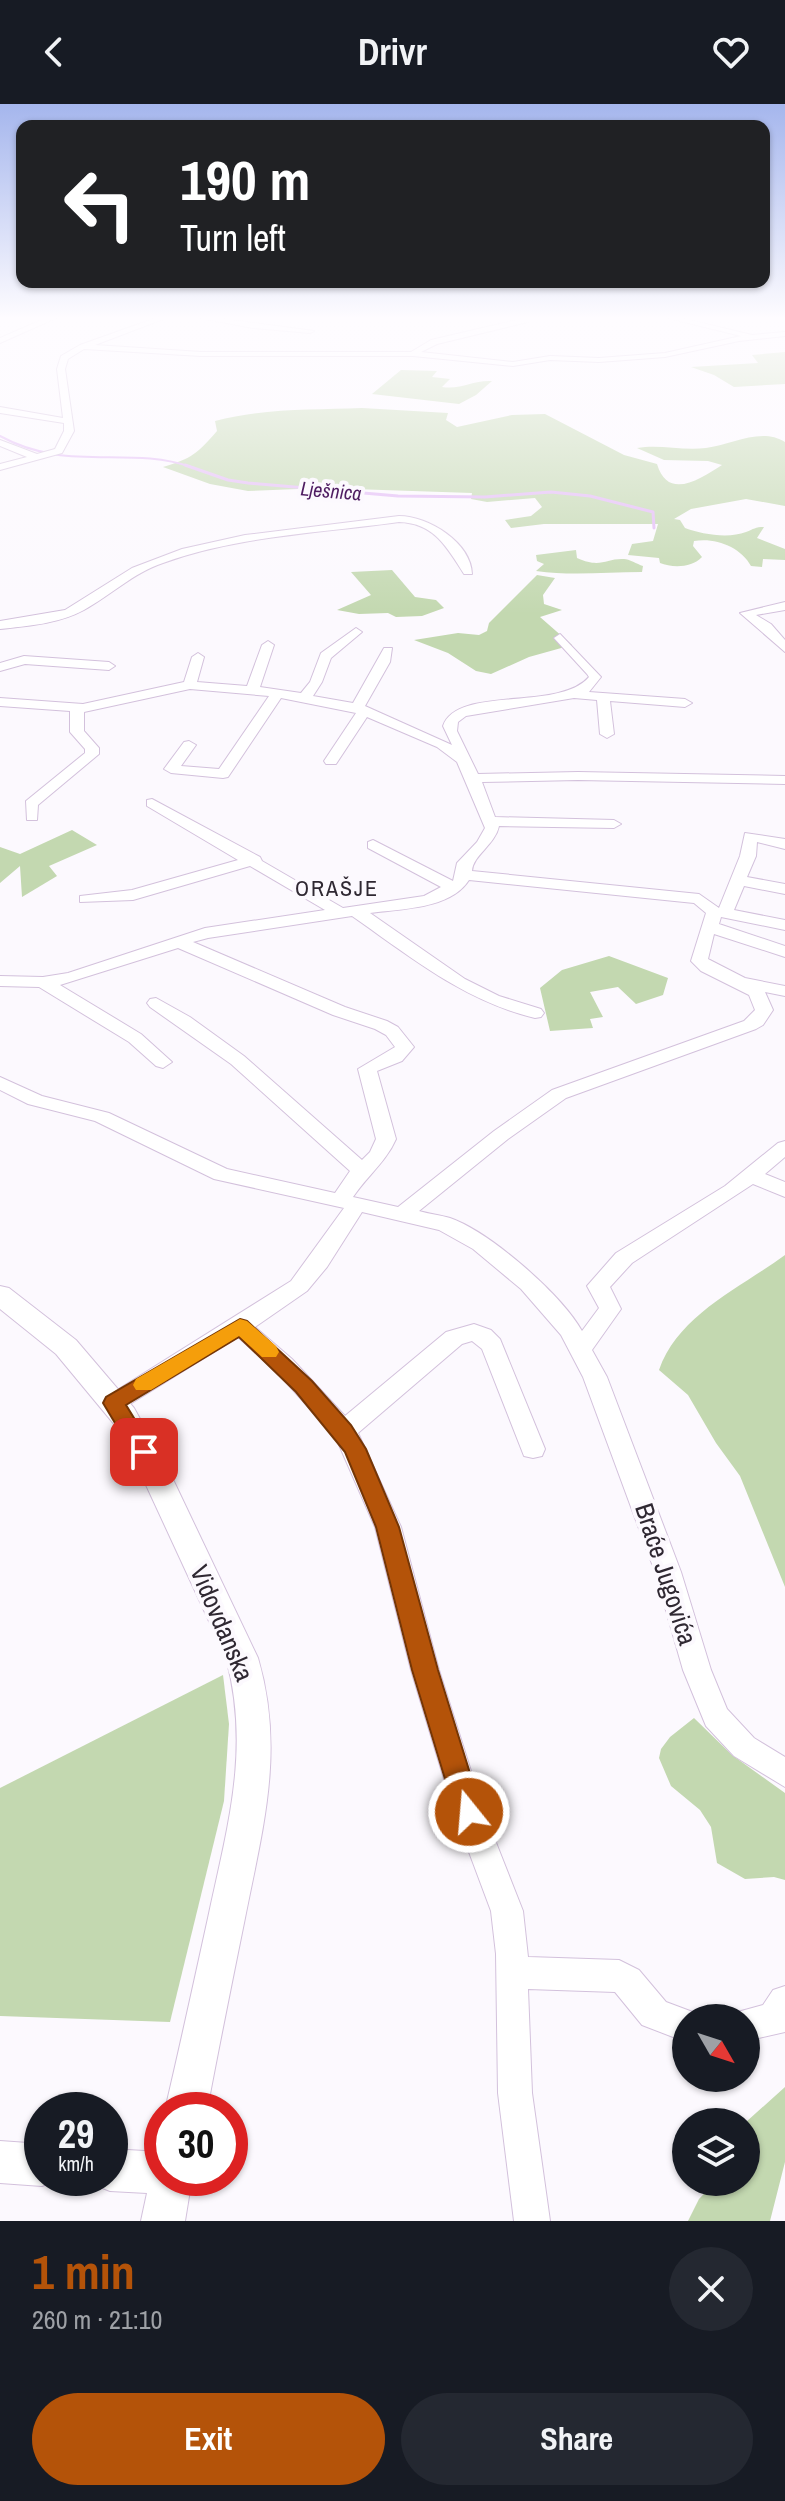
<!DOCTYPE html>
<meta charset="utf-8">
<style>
:root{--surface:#171b24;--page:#242831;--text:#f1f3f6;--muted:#9ea1a6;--accent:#b45309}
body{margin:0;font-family:"Archivo Narrow",sans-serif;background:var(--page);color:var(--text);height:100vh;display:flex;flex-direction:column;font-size:30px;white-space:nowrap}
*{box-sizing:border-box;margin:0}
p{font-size:26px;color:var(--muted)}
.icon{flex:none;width:44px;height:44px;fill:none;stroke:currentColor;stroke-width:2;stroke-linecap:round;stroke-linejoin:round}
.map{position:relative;height:2117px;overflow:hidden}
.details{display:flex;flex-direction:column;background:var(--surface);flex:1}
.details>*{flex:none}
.guide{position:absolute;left:16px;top:16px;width:754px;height:168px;border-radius:16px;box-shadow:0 2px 6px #0004;background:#202124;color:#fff;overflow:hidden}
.needle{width:52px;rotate:129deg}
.buttons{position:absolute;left:672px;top:1900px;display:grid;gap:16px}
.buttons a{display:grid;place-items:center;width:88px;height:88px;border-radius:50%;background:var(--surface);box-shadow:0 2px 6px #0004;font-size:40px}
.speed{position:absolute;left:24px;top:1988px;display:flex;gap:16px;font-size:40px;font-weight:700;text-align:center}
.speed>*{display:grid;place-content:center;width:104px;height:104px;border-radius:50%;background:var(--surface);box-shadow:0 2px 6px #0004;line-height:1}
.speed small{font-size:20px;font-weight:400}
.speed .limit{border:12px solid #d22;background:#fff;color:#111}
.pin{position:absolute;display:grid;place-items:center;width:68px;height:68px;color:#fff;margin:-34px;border-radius:16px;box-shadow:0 4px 12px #0006}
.me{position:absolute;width:88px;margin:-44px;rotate:343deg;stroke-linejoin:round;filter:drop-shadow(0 0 6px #0008)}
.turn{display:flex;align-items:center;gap:28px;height:168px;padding:0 32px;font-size:36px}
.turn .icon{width:104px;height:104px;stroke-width:2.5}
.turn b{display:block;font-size:56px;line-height:68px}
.round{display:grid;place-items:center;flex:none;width:84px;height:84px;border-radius:42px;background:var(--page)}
.summary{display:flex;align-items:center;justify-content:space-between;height:136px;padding:0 32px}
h1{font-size:48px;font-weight:700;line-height:60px;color:var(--accent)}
.primary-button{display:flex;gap:16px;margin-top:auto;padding:16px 32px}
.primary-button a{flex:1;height:92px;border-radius:48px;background:var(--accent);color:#fff;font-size:32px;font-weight:700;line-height:92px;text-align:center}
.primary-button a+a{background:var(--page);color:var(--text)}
header{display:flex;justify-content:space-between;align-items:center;height:104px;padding:0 32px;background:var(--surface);font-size:36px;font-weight:700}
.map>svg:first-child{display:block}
.green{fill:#c3d8b0}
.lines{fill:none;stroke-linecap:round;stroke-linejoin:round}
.stream-far1{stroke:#e2baf5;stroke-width:2}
.stream{stroke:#e2baf5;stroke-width:3}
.minor-casing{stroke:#d3c1dc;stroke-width:2}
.tertiary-casing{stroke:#d3c1dc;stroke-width:2}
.minor{fill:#fff;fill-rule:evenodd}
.tertiary{fill:#fff;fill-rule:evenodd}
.route{fill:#b45309;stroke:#753606;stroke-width:2}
.slow{fill:#f59e0b}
.labels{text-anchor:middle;stroke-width:8;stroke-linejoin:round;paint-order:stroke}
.far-water-label{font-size:20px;font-style:italic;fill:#4f1d62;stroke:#fcf9fe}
.far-quarter-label{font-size:22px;letter-spacing:2px;fill:#2f2832;stroke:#fcf9fe}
.near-street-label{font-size:26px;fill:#2f2832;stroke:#fcf9fe}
</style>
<header><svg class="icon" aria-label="back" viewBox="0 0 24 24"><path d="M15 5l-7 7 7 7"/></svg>Drivr<svg class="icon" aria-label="heart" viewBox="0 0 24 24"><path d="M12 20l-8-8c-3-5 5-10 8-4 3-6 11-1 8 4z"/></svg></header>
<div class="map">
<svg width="785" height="2117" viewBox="0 0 785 2117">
<rect width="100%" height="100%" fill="#fcf9fe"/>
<g class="green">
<polygon points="785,248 785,280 734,283 714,271 691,263 758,259 752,251"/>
<path d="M 401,266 L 437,267 L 432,273 L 450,275 L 442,283 C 462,286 472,276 492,277 L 476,291 L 459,300 L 372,290 Z"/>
<path d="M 362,304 L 448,309 L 446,316 L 457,323 L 512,311 L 545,310 L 624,351 L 657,360 C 668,397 700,375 722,361 L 708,357 L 664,356 L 637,344 C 660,340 682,347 706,344 C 731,341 761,323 785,338 L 785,402 L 746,395 L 691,405 L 674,415 L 680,416 L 685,424 C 701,430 728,435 746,428 C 754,425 755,423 764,423 L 757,434 L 785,445 L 785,456 L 763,455 L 762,463 L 751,462 C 741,443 715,433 694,437 L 693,442 L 702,453 C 692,464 672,464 660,459 L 659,454 L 628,451 L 632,440 L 653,437 L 658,420 L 544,420 L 511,424 L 505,416 L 531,412 L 542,403 L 535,394 L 487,398 L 471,395 L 472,389 L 323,384 L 248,387 L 210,380 L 163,363 C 191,355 198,349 217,327 L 215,317 C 263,304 313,306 362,304 Z"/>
<path d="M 576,446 L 577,454 C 601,465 606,454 624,455 C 629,455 637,460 643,462 L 642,468 C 607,468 571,472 536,467 L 544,460 L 537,457 L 536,451 Z"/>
<polygon points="392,466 415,493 436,496 444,504 422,512 396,513 388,509 359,510 337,506 371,491 351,468"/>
<polygon points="537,471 555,474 543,491 544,500 562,506 540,513 572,541 529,553 491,570 476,567 448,549 414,536 458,529 479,531 487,527 489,519"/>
<polygon points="72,726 97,741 49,762 57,772 22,793 20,762 0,779 0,743 20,750"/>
<polygon points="609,852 668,874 663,891 636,900 618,883 590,888 603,913 590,915 593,924 550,927 540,884 562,866"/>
<path d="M 785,1151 L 785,1483 L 740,1372 L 716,1339 L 688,1291 L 659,1266 C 678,1211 740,1184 785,1151 Z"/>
<polygon points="223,1571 229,1620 224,1697 170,1918 0,1912 0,1684"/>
<polygon points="694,1614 732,1651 785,1689 785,1776 774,1773 745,1775 717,1759 711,1723 700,1706 671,1682 659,1654 661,1645 670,1633"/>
<polygon points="785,1983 785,2058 770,2117 688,2117 699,2095 715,2078 746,2078 746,2018"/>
</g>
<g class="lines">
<path class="stream-far1" d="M 0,332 C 67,369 128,341 191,363"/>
<polyline class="stream" points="185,361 228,376 248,379 398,392 485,393 551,388 590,392 653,408 654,424"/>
<g class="minor-casing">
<g id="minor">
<polygon points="46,214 56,214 0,239 0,234"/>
<polygon points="156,214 166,214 95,241 201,248 411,248 431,236 525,214 528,218 437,240 421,248 513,258 550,252 599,254 665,249 741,232 668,214 681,214 752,231 785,228 785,232 739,237 665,253 599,258 550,256 513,262 413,252 201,252 84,245 68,255 65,265 74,327 62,349 0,366 0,360 27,353 0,342 0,336 37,350 55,345 64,327 64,319 0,309 0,303 63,314 57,265 61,252 80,241"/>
<polygon points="200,214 216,214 314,227 310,229 253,224"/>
<path d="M 399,412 C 429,412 471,439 472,470 L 464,470 C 447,443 434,419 399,418 C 320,429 238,432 163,459 C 133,469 111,491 84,506 C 58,520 28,522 0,525 L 0,517 L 65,506 L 132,464 L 182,445 L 245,431 Z"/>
<polygon points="785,498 785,506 756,511 771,520 785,536 785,548 740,509"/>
<path d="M 356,524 L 362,528 L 331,554 L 322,578 L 313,592 L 353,599 L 384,544 L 392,544 L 390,558 L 365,602 L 452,641 L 443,622 C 457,581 559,608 589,573 L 587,570 L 554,534 L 560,530 L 601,573 L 589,588 L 685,595 L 692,599 L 685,603 L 610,597 L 614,630 L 607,634 L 600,630 L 597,596 L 574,594 L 466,612 L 458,618 L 457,627 L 478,670 L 578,668 L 785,672 L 785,680 L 578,676 L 482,678 L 495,713 L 614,716 L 621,720 L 614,724 L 499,722 C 495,741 473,751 472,767 L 699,790 L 719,804 L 740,752 L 745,729 L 785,735 L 785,745 L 757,738 L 756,752 L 747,773 L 785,780 L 785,790 L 744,782 L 734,806 L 785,816 L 785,826 L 721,813 L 719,820 L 785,842 L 785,853 L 714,830 L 708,855 L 745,874 L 785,882 L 785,892 L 765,888 L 773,906 L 763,921 L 756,925 L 566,994 L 508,1035 L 419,1107 C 429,1110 440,1111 450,1114 C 490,1128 561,1190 582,1227 L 599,1204 L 587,1182 L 616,1149 L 725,1082 L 778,1039 L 785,1037 L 785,1053 L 765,1070 L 785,1078 L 785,1093 L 753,1080 L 632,1159 L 610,1183 L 621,1205 L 592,1246 L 607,1273 L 681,1468 L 711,1566 L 727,1605 L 754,1634 L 785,1653 L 785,1683 L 734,1652 L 706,1622 L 683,1566 L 655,1468 L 583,1273 L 561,1231 L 521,1185 L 473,1145 L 439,1126 L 362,1108 L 327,1163 L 307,1187 L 255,1223 L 292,1255 L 345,1312 L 446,1228 L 474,1220 L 491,1226 L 500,1235 L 545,1345 L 542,1352 L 533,1354 L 524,1352 L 482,1245 L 472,1237 L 462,1240 L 358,1329 L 401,1423 L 439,1566 L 484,1708 L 523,1807 L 528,1853 L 619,1856 L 639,1866 L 666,1898 L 698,1910 L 699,1914 L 686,1914 L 686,1938 L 642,1921 L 615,1888 L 528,1885 L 532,1989 L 550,2117 L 514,2117 L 498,1989 L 496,1850 L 491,1807 L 454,1708 L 411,1566 L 375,1423 L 336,1334 L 276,1267 L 238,1233 L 122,1305 L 114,1308 L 106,1305 L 102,1299 L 106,1293 L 291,1177 L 344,1104 L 214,1075 L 95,1017 L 28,1000 L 0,986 L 0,973 L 42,992 L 109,1009 L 227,1065 L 335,1089 L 350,1067 L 231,960 L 150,903 L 147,899 L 150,895 L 156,894 L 190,913 L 244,952 L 362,1056 L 370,1048 L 376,1035 L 358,965 L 395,943 L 386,931 L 375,925 L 333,911 L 178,844 L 60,881 L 141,930 L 172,958 L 163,964 L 156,962 L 129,938 L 39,883 L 0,882 L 0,872 L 43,873 L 68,869 L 205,824 L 325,806 L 250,762 L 133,796 L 80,798 L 80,792 L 132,786 L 238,756 L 147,702 L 147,696 L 152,695 L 260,753 L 262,757 L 343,804 L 424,792 L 441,783 L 368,744 L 368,738 L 373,736 L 453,777 L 457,759 L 477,738 L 485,724 L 457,658 L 437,643 L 367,613 L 336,660 L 326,660 L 324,657 L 356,609 L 281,594 L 228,673 L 223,674 L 171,669 L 164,665 L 184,638 L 189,637 L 196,641 L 181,662 L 219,665 L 269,592 L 190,585 L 84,608 L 84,627 L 99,644 L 99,650 L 38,701 L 37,716 L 27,716 L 26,697 L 85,649 L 85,645 L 70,628 L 70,607 L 0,602 L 0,594 L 83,600 L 184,578 L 192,553 L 198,549 L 204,553 L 197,578 L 247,582 L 262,541 L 268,537 L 274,541 L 260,583 L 301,589 L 310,578 L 321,549 ZM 469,776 L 694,799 L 706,809 L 691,857 L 701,867 L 749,891 L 755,906 L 744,917 L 552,986 L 494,1027 L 398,1103 L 353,1093 C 367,1072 386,1058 396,1035 L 377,967 L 402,957 L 414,943 L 398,923 L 387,917 L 345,903 L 193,838 L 208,834 L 352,812 C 411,853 464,897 535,914 L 541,913 L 544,909 L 541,905 L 499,892 L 465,875 L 370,809 C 400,805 451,805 469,776 Z"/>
<polygon points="24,552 109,558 115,562 109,566 25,560 0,567 0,559"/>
<polygon points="785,1882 785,1928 746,1937 746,1914 732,1914 734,1909 763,1901 773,1886"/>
</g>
</g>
<g class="tertiary-casing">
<g id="tertiary">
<path d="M 0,1182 L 9,1184 L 76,1236 L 134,1304 L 169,1367 L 258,1554 C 285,1646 263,1723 245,1814 C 232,1878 219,1942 207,2006 L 165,2006 C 180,1942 194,1878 208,1814 C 227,1724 251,1646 226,1554 L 140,1368 L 114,1320 L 56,1250 L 0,1205 Z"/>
<polygon points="0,2037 42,2040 42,2074 57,2076 42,2082 0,2079"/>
<polygon points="110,2045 162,2048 162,2074 192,2074 185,2117 141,2117 147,2089 110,2087 95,2081 92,2074 110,2074"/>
</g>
</g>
<use href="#minor" class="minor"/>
<use href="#tertiary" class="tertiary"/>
</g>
<linearGradient id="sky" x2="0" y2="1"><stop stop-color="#a5b6ed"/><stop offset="0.42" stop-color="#fefcff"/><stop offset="1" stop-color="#fefcff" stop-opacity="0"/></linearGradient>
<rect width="785" height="510" fill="url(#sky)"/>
<polygon class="route" points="240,1215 247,1217 312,1277 351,1321 366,1345 399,1423 438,1566 482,1708 478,1718 469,1721 459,1718 455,1708 412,1566 376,1423 345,1348 296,1288 239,1233 126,1301 155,1348 152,1354 144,1357 136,1354 103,1299 106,1293"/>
<polygon class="slow" points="240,1215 247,1217 276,1242 279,1248 276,1253 262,1253 239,1232 151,1286 136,1286 133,1281 136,1275"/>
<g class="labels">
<g class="far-water-label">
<text transform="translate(331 387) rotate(5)" y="7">Lješnica</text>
</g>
<g class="far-quarter-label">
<text x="337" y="792">ORAŠJE</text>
</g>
<g class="near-street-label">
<text transform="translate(666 1470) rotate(72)" y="9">Braće Jugovića</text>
<text transform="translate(222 1519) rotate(67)" y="9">Vidovdanska</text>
</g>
</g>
</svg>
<div class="buttons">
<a><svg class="needle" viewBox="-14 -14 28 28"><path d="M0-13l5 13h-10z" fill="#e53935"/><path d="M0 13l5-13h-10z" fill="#9ea1a6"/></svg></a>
<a><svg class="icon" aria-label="layers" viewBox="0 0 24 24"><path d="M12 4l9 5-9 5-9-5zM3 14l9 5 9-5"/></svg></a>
</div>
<div class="speed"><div>29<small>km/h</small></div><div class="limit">30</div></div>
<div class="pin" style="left:144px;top:1348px;background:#d93025"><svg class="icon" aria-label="arrive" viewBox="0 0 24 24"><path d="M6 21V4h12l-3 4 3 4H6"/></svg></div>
<svg class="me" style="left:469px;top:1708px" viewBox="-20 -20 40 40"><circle r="17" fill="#b45309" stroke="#fff" stroke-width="3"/><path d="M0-11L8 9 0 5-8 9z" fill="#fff"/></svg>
<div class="guide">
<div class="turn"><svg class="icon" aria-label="left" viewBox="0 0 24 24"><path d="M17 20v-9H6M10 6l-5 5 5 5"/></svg><div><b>190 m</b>Turn left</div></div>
</div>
</div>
<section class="details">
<div class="summary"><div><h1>1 min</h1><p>260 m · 21:10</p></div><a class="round"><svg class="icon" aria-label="close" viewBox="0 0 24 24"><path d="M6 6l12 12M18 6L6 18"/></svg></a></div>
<div class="primary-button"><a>Exit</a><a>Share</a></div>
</section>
